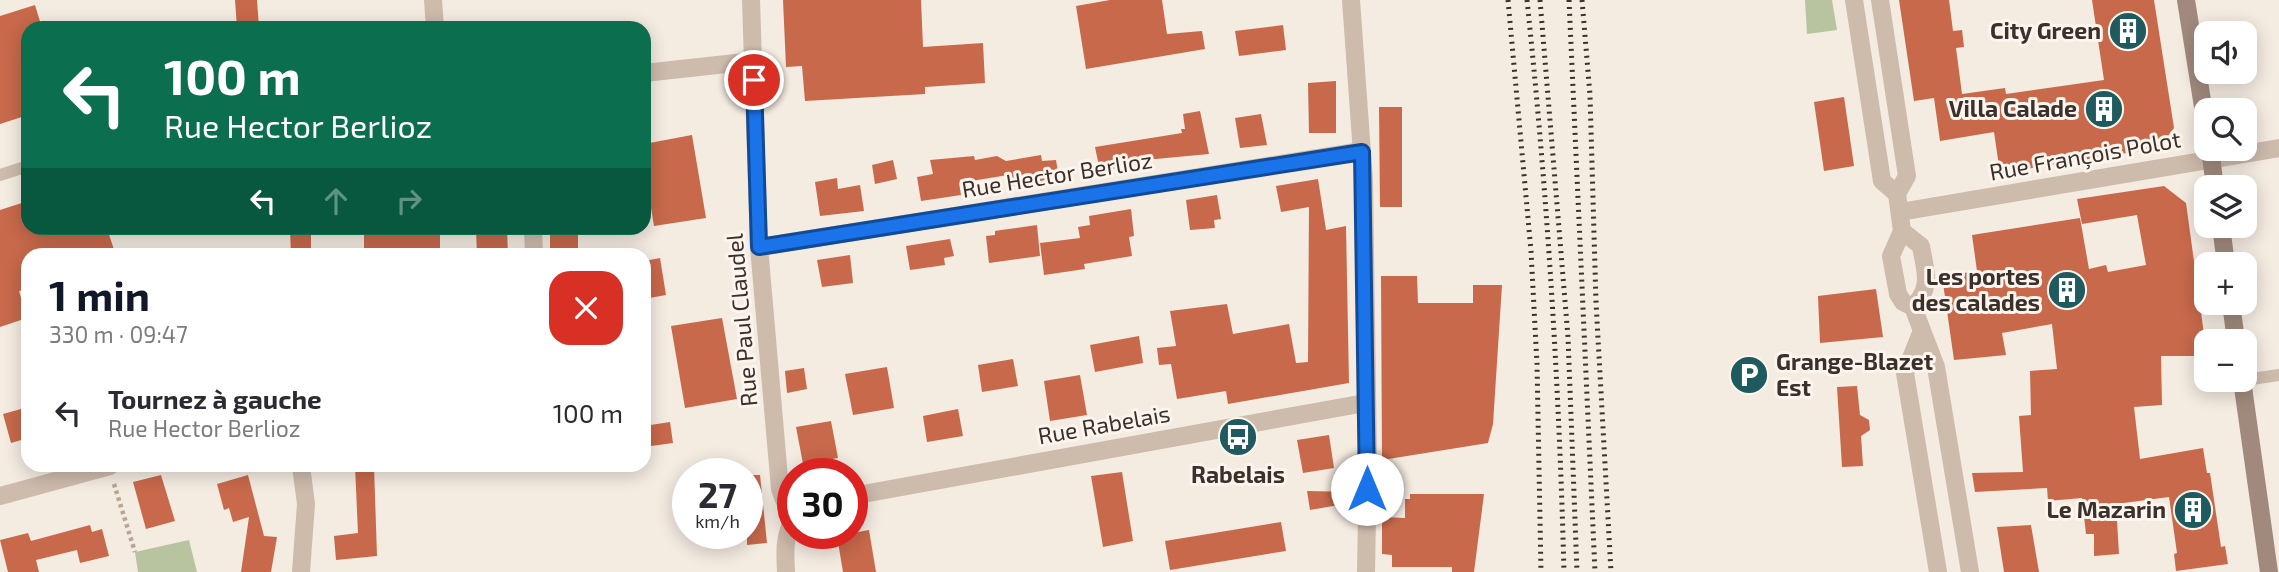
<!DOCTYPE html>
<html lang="fr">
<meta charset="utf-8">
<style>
:root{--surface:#fff;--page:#f7f7f7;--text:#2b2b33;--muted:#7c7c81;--accent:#111827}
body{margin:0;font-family:"Exo 2",sans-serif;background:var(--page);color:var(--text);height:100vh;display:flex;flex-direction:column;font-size:26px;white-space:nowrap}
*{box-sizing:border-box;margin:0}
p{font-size:23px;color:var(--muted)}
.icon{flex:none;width:38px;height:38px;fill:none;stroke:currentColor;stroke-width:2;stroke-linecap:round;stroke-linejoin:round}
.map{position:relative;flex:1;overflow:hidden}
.side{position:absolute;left:21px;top:248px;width:630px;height:224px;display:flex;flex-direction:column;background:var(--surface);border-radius:21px;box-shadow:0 4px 18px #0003}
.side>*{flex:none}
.banner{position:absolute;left:21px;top:21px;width:630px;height:214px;border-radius:21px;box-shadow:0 4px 18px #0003;background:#0b6e4f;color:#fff;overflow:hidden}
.tools{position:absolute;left:2194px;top:21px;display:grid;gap:14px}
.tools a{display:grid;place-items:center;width:63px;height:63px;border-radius:14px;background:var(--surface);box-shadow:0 4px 18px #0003;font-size:35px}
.speed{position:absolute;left:672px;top:458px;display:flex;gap:14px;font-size:35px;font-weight:700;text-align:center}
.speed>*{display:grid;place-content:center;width:91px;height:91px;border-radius:50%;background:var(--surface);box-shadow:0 4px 18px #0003;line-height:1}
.speed small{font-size:18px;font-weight:400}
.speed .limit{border:10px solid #d22;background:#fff;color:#111}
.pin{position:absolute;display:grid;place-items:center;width:60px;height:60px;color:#fff;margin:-30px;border:4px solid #fff;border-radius:50%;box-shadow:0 2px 7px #0007}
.me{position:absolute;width:77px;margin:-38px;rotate:0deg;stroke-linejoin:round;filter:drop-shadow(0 0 5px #0008)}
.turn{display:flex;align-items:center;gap:24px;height:147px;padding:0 28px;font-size:32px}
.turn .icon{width:91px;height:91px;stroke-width:2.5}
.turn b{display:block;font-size:49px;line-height:60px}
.lanes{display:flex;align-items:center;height:66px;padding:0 28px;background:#0003;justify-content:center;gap:35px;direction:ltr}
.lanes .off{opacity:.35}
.round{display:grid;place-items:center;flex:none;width:74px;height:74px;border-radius:21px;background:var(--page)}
.headline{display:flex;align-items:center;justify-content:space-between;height:119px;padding:0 28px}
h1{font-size:42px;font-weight:700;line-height:52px;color:var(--accent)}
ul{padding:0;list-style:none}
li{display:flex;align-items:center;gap:21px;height:91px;padding:0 28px}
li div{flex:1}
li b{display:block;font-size:26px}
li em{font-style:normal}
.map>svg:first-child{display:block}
.green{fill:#b8c4a0}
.building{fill:#c8694b}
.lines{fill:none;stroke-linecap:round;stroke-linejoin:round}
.path{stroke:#b9a596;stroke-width:4.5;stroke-dasharray:3.5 3.5;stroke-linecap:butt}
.service{stroke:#cdbbac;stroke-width:12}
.minor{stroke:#cdbbac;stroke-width:18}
.secondary{stroke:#a18a7d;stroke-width:18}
.rail{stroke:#3b302b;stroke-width:5;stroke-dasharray:2 5;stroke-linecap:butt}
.route-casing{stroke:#114b97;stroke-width:18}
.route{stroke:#1a73e8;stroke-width:12}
.labels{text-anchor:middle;stroke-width:6;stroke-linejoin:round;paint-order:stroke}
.poi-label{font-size:23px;font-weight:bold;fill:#3b302b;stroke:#fbf5ee;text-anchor:end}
.street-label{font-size:23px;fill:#3b302b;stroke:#fbf5ee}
</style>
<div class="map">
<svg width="2279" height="572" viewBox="0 0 2279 572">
<rect width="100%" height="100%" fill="#f4ebe1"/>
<g class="green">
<polygon points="1805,0 1832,0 1837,30 1807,34"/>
<polygon points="189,540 197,572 138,572 135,552"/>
</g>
<g class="building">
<polygon points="235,0 257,0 259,28 237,28"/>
<polygon points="783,0 921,0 923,47 983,43 985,83 925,87 925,94 805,101 802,66 786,67"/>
<polygon points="1110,0 1162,0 1167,34 1202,31 1205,49 1086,69 1076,6"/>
<polygon points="1899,0 1949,0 1953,31 1962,30 1964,47 1956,48 1962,94 2005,88 2006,94 2104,80 2092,0 2154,0 2174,128 2159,148 2000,173 1994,132 1940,141 1934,98 1914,101"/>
<polygon points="35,5 42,28 28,28 28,115 0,124 0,16"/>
<polygon points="1283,25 1286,50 1239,56 1235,31"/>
<polygon points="1336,81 1336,133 1309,133 1308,83"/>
<polygon points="1844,97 1854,166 1824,171 1814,102"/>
<polygon points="1379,107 1402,107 1402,207 1380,207"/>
<polygon points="1200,111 1209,154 1134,161 1135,165 1100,171 1095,147 1182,133 1181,129 1185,129 1183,114"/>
<polygon points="1261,114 1267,145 1240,148 1235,118"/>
<polygon points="692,135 706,218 654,226 644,165 644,144"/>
<polygon points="1041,155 1042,161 1056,160 1059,178 1010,186 1008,175 959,183 961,195 921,201 917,177 933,174 930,160 974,156 975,160 997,156 1006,161"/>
<polygon points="893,160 897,179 875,184 872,165"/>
<polygon points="837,178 838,189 860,185 864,211 820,216 815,182"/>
<polygon points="1318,179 1326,230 1346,226 1349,383 1228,404 1226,391 1177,399 1171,364 1159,365 1157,348 1176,346 1170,311 1227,304 1233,334 1289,324 1296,363 1308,362 1309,207 1281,212 1276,186"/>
<polygon points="2164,186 2186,203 2207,356 2161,356 2162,405 2134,407 2140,459 2203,448 2207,473 2210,473 2221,547 2225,546 2228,564 2176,571 2174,554 2177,553 2169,497 2116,504 2119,554 2094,556 2094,534 2086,534 2082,498 2048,501 2047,488 1975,492 1972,473 2023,472 2019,416 2031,415 2030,371 2057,369 2052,324 2002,333 2006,355 1954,360 1942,276 1977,271 1972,235 2080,218 2089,269 2106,265 2108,272 2146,265 2137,215 2082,224 2077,199"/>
<polygon points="1217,195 1221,219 1214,220 1215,228 1190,230 1186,200"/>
<polygon points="28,201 28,228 107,228 116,256 28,256 28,289 19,291 27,318 0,327 0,210"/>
<polygon points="1131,209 1134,236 1129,237 1132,256 1084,264 1085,269 1044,275 1040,243 1080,238 1078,227 1090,225 1089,216"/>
<polygon points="1037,225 1040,256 989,263 986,236 995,235 995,231 1001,230"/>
<polygon points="290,228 311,228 311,256 291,256"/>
<rect x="364" y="228" width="76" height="28"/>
<polygon points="479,228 507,228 508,256 477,256 476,229"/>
<rect x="550" y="228" width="28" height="28"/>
<polygon points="950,239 954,256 944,258 945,265 910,270 906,246"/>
<polygon points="850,255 853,283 822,287 817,260"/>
<polygon points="660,258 666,295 644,299 644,261"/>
<polygon points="1381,276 1417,276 1418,303 1473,303 1473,285 1502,285 1493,424 1488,443 1382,460"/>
<polygon points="1876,289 1883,337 1820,343 1818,296"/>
<polygon points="722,318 737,399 685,408 671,326"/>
<polygon points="1139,336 1143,363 1095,372 1090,345"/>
<polygon points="1013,359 1018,386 982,392 978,365"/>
<polygon points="887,367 894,408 853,415 845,374"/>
<polygon points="804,368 807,389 787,393 785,371"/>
<polygon points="1080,375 1087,415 1050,421 1044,381"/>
<polygon points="1857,386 1860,415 1869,420 1870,430 1861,436 1863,466 1842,467 1837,387"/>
<polygon points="28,407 28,438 11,443 3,414"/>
<polygon points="958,409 963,436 927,442 923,416"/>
<polygon points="831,421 838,458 803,464 796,427"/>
<polygon points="670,422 673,443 644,447 644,426"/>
<polygon points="1329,435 1334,468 1303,473 1297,440"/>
<polygon points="355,466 374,466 377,556 336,560 334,536 358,533"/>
<polygon points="1122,472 1133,541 1103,547 1091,476"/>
<polygon points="161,475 175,521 146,529 133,482"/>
<polygon points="248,475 264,536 277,537 271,572 241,572 249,517 233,522 229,508 224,510 217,484"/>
<polygon points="747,475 760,475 767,543 747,545"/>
<polygon points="1307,491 1356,492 1356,502 1310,510"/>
<polygon points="1410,494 1484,494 1474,572 1452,572 1452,567 1392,567 1392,555 1382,554 1382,517 1405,518 1405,499 1410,499"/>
<polygon points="1281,522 1286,551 1170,570 1165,541"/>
<polygon points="90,525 92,532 102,529 109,556 80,563 77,550 36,560 39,572 8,572 0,540 28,533 31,541"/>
<polygon points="2031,525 2039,572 2004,572 1997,527"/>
<polygon points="869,530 876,572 843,572 837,536"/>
</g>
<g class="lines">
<polyline class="path" points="114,484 135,552"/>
<g class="service">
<polyline points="0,175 28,166"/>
<polyline points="2245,380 2279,375"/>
</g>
<g class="minor">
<polyline points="433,0 435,28"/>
<polyline points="751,0 759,247 780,489 784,500 793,505"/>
<polyline points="1351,0 1364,181 1368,461 1366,572"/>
<polyline points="1854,0 1882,181 1897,194"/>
<polyline points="1880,0 1907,176 1897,194 1902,231 1891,256 1898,294 1903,302 1913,307 1936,367 1970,572"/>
<polyline points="644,73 754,61"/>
<polyline points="1900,212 2279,148"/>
<polyline points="533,228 534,256"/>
<path d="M 1902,231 L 1921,246 C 1925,271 1933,287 1913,307"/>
<polyline points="759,247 1362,151"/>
<polyline points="1921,333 1905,373 1938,572"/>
<polyline points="0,496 110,466"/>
<polyline points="852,496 1365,403"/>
<polyline points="301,572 306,504 301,466"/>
<path d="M 786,572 C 785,553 784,537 793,520"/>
</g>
<g class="secondary">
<polyline points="2186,0 2207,132"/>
<polyline points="2210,149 2215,187"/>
<polyline points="2221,226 2226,264"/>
<polyline points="2231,303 2236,341"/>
<polyline points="2242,380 2269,572"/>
</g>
<g class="rail">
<polyline points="1508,0 1531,251 1537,364 1541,572"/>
<path d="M 1527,0 C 1547,190 1559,381 1564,572"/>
<polyline points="1540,0 1568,337 1577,572"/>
<polyline points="1569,0 1595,572"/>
<polyline points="1582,0 1590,95 1596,302 1611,572"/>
</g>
</g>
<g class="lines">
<g class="route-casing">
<polyline id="route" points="754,80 759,247 1362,152 1367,489"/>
</g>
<use href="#route" class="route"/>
</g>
<defs>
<g id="building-disc" transform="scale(2.0125)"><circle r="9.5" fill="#1f5a5e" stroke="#fbf5ee"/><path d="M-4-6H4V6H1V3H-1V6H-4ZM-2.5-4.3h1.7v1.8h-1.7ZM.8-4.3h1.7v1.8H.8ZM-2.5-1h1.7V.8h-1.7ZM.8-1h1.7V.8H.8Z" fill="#fff"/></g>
<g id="parking-disc" transform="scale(2.0125)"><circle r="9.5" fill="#1f5a5e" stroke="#fbf5ee"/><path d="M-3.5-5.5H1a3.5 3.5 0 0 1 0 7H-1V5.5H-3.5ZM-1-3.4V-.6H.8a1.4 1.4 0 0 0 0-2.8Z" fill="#fff"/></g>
<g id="bus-disc" transform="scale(2.0125)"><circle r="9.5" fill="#1f5a5e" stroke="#fbf5ee"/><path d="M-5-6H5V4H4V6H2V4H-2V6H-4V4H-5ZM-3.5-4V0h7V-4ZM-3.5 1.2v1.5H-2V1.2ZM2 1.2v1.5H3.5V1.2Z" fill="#fff"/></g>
</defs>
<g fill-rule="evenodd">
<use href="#building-disc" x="2128" y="31"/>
<use href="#building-disc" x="2104" y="109"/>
<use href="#building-disc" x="2067" y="290"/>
<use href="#parking-disc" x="1749" y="375"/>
<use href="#bus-disc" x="1238" y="437"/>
<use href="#building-disc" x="2193" y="510"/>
</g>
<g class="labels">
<g class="poi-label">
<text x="2101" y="39">City Green</text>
<text x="2077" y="117">Villa Calade</text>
<text x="2040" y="285">Les portes<tspan x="2040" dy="26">des calades</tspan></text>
<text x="1776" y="370" text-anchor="start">Grange-Blazet<tspan x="1776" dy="26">Est</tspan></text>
<text x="1238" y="483" text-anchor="middle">Rabelais</text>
<text x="2166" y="518">Le Mazarin</text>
</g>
<g class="street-label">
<text transform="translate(2085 156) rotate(-10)" y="8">Rue François Polot</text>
<text transform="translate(1057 175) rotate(-9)" y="8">Rue Hector Berlioz</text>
<text transform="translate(742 320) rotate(-95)" y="8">Rue Paul Claudel</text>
<text transform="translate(1104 425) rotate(-10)" y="8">Rue Rabelais</text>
</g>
</g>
</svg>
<div class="tools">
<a><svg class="icon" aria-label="sound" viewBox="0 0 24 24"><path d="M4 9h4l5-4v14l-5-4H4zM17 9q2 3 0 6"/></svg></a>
<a><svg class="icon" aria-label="search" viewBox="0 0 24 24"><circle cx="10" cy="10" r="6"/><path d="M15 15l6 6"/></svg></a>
<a><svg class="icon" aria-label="layers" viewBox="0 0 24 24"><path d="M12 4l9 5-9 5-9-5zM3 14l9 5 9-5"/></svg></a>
<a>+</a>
<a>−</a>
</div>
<div class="speed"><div>27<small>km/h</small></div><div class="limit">30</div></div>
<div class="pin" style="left:754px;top:80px;background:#d93025"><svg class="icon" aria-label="arrive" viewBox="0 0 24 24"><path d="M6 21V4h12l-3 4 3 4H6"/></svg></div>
<svg class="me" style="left:1367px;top:489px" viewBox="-20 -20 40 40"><circle r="19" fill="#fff"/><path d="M0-13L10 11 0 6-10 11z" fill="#1a73e8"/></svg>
<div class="banner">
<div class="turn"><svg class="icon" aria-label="left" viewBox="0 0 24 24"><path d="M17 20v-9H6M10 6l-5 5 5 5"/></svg><div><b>100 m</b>Rue Hector Berlioz</div></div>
<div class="lanes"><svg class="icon" aria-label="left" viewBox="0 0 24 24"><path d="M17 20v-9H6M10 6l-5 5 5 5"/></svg><svg class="icon off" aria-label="ahead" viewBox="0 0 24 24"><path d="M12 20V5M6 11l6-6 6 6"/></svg><svg class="icon off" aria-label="right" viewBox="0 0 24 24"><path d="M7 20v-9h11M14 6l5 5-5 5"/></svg></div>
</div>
<section class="side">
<div class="headline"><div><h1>1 min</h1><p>330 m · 09:47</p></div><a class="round" style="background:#d93025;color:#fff"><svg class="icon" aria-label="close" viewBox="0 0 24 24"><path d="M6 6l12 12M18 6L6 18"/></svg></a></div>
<ul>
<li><svg class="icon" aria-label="left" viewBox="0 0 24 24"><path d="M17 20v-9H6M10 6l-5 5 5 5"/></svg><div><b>Tournez à gauche</b><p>Rue Hector Berlioz</p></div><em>100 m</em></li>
</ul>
</section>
</div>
